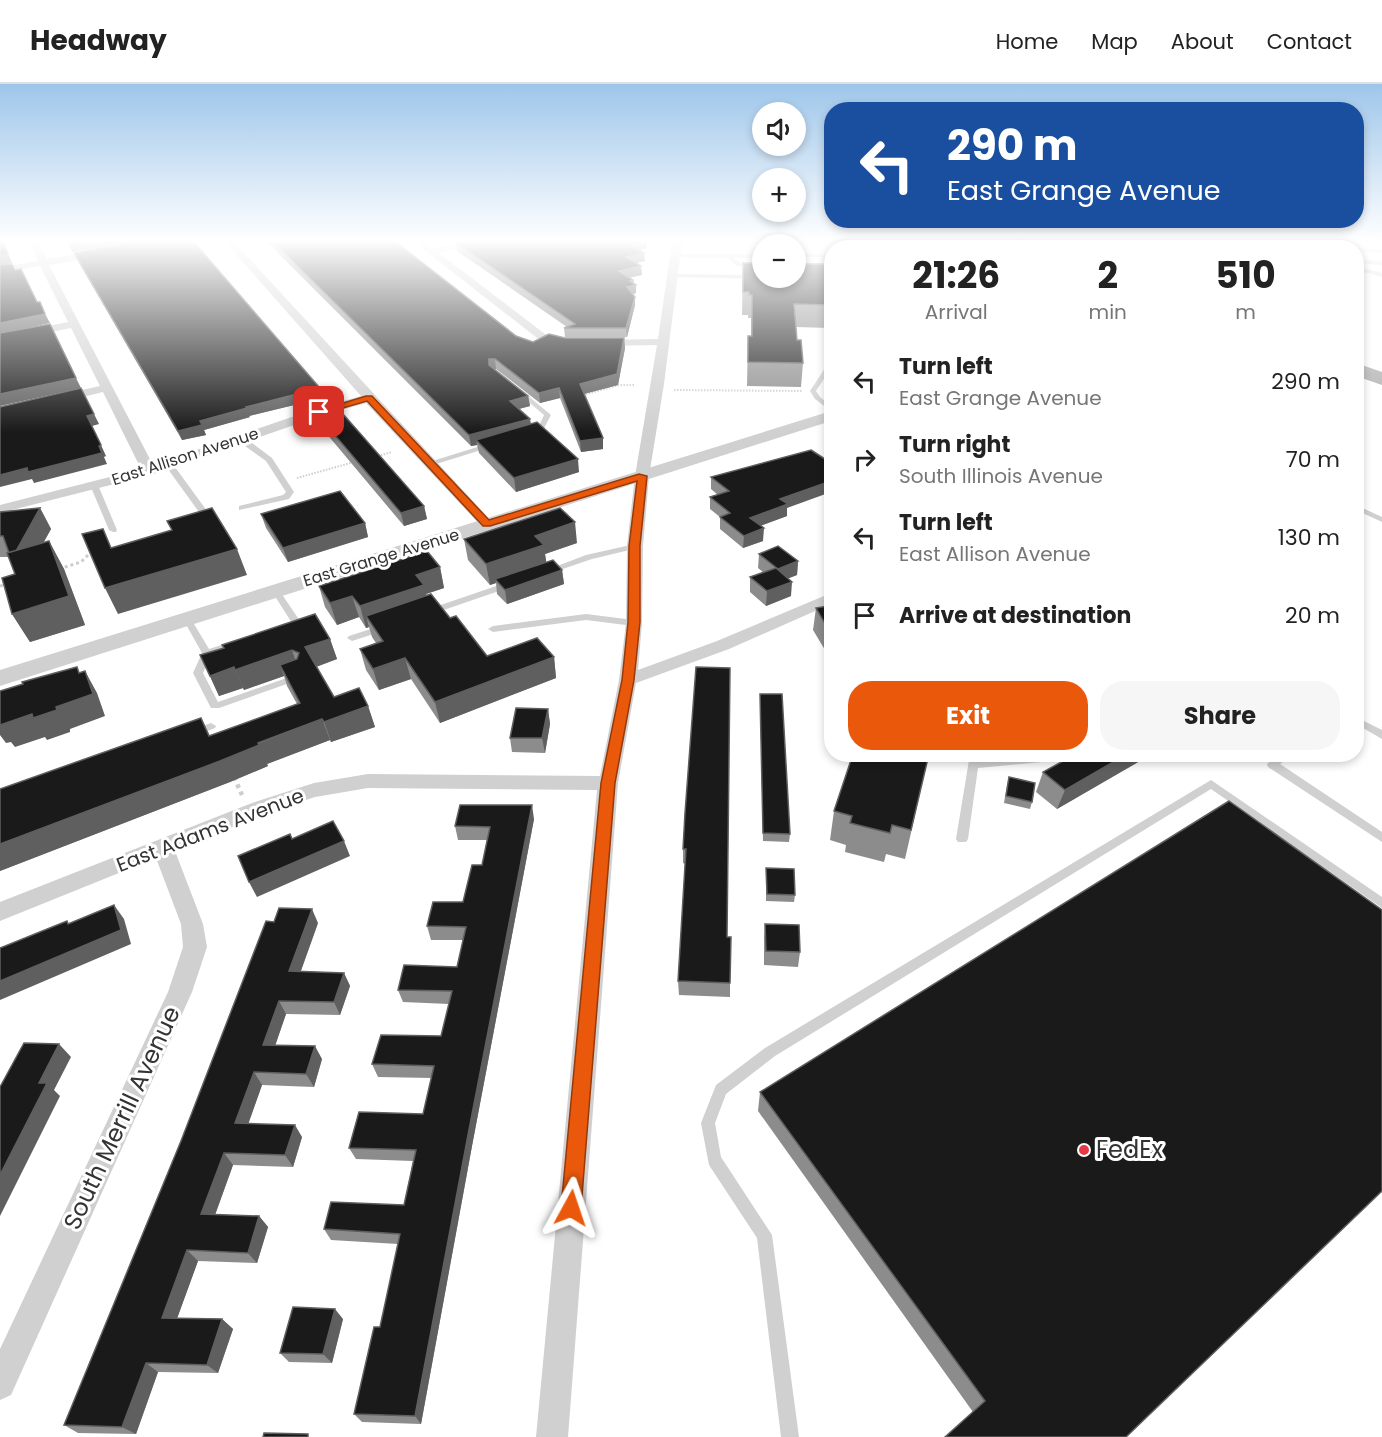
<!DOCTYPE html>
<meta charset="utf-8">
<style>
:root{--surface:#fff;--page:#f6f6f6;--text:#222;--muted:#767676;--line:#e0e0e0;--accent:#ea580c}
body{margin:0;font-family:Poppins,sans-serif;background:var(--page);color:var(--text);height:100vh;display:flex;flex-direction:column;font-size:22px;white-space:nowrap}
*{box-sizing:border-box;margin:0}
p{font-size:20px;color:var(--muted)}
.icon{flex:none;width:33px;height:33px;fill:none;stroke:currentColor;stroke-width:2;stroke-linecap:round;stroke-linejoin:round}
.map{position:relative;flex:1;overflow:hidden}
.drawer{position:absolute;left:824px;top:156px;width:540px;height:522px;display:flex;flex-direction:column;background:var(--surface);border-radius:24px;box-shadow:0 3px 9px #0003}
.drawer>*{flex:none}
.hud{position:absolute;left:824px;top:18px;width:540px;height:126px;border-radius:24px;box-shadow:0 3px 9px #0003;background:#1a4fa0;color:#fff;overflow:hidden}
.buttons{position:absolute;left:752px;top:18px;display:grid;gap:12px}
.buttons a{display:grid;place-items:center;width:54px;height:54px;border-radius:50%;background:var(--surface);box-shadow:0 3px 9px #0003;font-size:30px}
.pin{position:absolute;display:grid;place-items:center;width:51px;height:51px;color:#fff;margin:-26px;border-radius:12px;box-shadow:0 3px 9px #0006}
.me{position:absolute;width:66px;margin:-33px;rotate:5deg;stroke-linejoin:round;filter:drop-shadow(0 0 4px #0008)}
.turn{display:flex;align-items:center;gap:21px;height:126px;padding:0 24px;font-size:27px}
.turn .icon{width:78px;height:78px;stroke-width:2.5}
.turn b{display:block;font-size:42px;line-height:51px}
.eta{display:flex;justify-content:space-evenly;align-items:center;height:102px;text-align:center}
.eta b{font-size:36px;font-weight:700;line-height:42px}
.cta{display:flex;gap:12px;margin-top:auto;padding:12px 24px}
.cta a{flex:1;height:69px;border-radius:24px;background:var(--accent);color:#fff;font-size:24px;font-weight:700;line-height:69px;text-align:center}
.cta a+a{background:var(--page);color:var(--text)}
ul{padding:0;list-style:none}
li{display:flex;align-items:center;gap:18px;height:78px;padding:0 24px}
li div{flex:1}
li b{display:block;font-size:22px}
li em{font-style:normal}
header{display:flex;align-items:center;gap:36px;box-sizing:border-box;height:84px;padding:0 30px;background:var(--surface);border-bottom:2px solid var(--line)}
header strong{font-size:28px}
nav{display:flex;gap:33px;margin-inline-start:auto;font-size:21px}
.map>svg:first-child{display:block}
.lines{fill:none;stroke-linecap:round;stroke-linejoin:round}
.stream{stroke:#cfe2ee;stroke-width:4}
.path-far2{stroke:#cdcdcd;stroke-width:2;stroke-dasharray:1.5 1.5;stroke-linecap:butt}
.path-far1{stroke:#cdcdcd;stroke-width:3;stroke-dasharray:3 3;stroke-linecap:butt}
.path{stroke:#cdcdcd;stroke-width:4.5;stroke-dasharray:4 4;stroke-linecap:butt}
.service{fill:#d0d0d0;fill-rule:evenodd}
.minor{fill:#d0d0d0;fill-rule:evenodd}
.tertiary{fill:#d0d0d0;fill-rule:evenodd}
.primary{fill:#ababab;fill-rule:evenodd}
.wall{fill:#8c8c8c}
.shaded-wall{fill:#5f5f5f}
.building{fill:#1a1a1a;stroke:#5f5f5f;stroke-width:1.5}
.route{fill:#ea580c;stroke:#983908;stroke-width:1.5}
.poi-dot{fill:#e63946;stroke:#fff;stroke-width:2}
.labels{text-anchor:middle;stroke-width:6;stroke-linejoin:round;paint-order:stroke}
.far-street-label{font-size:16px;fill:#333;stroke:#fff}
.street-label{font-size:20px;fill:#333;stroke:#fff}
.near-street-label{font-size:24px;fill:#333;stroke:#fff}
.near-poi-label{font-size:24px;fill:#333;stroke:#fff;text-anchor:start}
</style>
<header>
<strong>Headway</strong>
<nav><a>Home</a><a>Map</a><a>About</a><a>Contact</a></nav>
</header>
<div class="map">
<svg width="1382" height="1353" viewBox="0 0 1382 1353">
<rect width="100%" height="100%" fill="#fff"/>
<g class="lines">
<g class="stream">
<polyline points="1055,158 1068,164"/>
<polyline points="1330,164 1347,158"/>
</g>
<g class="path-far2">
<polyline points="674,306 803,307"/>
<polyline points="580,312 619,301 634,301"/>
<polyline points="375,373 392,368"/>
<polyline points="297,394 354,378"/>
<polyline points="90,469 93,466"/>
</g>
<g class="path-far1">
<polyline points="59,485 81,478 92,467"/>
<polyline points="0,502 8,500"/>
</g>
<polyline class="path" points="234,693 242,711"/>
<g class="service">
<polygon points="842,158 847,158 851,164 846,164"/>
<polygon points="884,158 893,158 877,164 867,164"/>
<polygon points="1356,164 1382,165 1382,169 1356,168"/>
<polygon points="795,169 826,171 831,183 831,191 828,189 822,173 795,173"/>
<polygon points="675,170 762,170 762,174 733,174 743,180 762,180 762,184 737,182 728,174 673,173"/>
<polygon points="1356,175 1382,177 1382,181 1356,179"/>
<polygon points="1356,182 1382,189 1382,193 1356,186"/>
<polygon points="672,190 762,191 762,194 764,194 762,195 670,193"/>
<polygon points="831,277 831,284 816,307 820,313 831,322 831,327 815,315 810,307 829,278"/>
<polygon points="517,306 521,306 551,331 542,348 531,351 527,349 537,346 544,331 517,308"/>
<polygon points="238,353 244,353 272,374 294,408 289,415 239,426 239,422 283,411 286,408 266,377 238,357"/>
<polygon points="487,360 494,362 433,381 426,379"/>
<polygon points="166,379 172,379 210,431 210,435 204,435 165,381"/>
<polygon points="91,399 98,401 117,446 116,448 113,448 109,446 90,401"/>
<polygon points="1356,421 1382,433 1382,438 1356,426"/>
<polygon points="635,460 638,460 638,464 592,475 548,490 544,487 586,471"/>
<polygon points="508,498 511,499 511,503 432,530 426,530 425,528 426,526"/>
<polygon points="275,503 279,506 302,540 300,542 289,545 284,542 292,539 271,506"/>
<polygon points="586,530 634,536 639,539 634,542 586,536 493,548 488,545 493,542"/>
<polygon points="187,532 191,535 209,565 237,556 242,559 240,561 211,571 203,589 218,618 295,591 301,591 303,593 301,595 219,624 211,624 193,589 202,569 183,535"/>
<polygon points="383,541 386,542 388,544 386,546 352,557 347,554 349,552"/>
<polygon points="1356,633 1382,646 1382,655 1356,640"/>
<polygon points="211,639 216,642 215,644 192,653 187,649 188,647"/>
<polygon points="970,670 980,670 979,677 1042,670 1090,670 1085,674 978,684 968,755 966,758 958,758 956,755"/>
<polygon points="1280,670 1294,670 1280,680 1382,748 1382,758 1268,683 1267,680"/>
<polygon points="1211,696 1382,813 1382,824 1211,705 775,972 726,1010 715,1039 721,1073 772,1151 799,1353 781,1353 757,1154 709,1081 701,1039 716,1001 765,964"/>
</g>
<g class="minor">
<polygon points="29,158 38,158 47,175 102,166 107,169 102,172 49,181 153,381 315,325 361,312 225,158 234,158 494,440 487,444 482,443 366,319 323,331 154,390 0,429 0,421 141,385 103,308 58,319 52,315 54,312 100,302 71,244 0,258 0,252 68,238 40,182 0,189 0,183 38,177"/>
<polygon points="414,158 424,158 433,165 465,158 484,158 439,169 545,250 573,259 567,262 537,254"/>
<polygon points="672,158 682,158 664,300 649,392 643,462 642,539 638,586 717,557 831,509 831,520 729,565 636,599 618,699 568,1353 536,1353 597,706 368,704 315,713 266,729 175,767 203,840 207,863 192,908 11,1311 0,1316 0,1265 168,908 183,863 181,840 156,774 0,837 0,818 252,719 314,699 368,690 600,692 619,596 626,539 627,462 635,392 657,261 599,262 593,259 599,256 658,255"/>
</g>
<polygon class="tertiary" points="831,327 831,337 0,602 0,586"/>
<g class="primary">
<polygon points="1020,158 1040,158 1047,164 1027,164"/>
<polygon points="1356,279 1382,288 1382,301 1356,292"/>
</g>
</g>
<g class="wall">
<polygon points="267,158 396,158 516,252 533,258 565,254 624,254 625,264 618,301 584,310 603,365 581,368 560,314 540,319 496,285 495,285 528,312 530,322 519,325 530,335 531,340 579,388 516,408 479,369 477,361 471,362"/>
<polygon points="456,159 647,164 639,166 644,169 645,177 636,179 642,191 629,193 633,196 634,199 636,201 636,209 633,210 635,221 627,253 565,253 564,244 567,243 457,167"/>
<polygon points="74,169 320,304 323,314 249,332 250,333 204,346 206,351 182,356 78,177"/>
<polygon points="743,179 831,180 831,244 796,243 797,256 803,279 801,303 747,302 748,252 751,252 751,234 748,234 748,231 742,231"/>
<polygon points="322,336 424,422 427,435 404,442 326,349"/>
<polygon points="711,393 787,424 787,432 760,442 763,457 743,464 720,445 720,433 710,425 710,413 718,411 711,405"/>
<polygon points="40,424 51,445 43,459 49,457 64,485 85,541 30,558 12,530 15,490 9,473 0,473 0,428"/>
<polygon points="261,430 365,439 368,453 288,478 266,444"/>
<polygon points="464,455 577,459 545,470 546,478 562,486 564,500 507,520 497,510 496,499 490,501 468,476"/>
<polygon points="759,470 798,477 797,491 788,494 791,512 766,522 750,508 750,493 764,489 758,484"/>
<polygon points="440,483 444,504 426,510 427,512 450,534 487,572 554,573 556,594 440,639 411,595 379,606 366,586 360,565 376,559 372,553 369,543 366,544 359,533 337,541 325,523 319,502"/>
<polygon points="831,516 831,576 813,546 816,524 824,523 825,517"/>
<polygon points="330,555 337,575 316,583 334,613 368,622 375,643 331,658 330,656 267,680 268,682 230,698 0,787 0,705 201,634 210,652 297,620 287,602 284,592 244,606 243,604 219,612 200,571"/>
<polygon points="760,610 790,750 789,758 763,757"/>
<polygon points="548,625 550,640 545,669 512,668 510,654"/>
<polygon points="929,670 905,775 886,770 884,778 845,768 846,761 830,756 834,727"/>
<polygon points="1152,670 1057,725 1036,708 1043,688"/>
<polygon points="1009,693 1032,718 1030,725 1004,719 1007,701"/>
<polygon points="685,729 727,853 730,899 730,913 679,911 678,897 685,780 683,779 683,765"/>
<polygon points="534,735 472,1062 421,1340 362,1338 354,1330 380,1243 398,1160 331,1156 324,1145 404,1121 413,1077 356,1075 349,1064 423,1030 432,994 378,993 372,980 441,952 449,920 403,918 398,906 457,883 463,856 431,856 427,842 463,818 482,781 487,756 458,756 455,742"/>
<polygon points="766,784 795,811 794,818 766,817"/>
<polygon points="318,839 301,887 344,889 350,902 340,931 286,930 275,961 322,975 314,1003 262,1001 248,1040 302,1053 293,1083 233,1081 215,1131 259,1132 268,1143 257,1179 198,1177 177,1234 222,1235 233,1245 218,1289 158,1288 136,1350 78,1349 64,1341"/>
<polygon points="765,840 800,868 798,883 764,881 764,854"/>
<polygon points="760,1008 1382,1107 973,1328 758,1027"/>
<polygon points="343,1235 332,1279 289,1278 280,1269"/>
</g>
<g class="shaded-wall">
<polygon points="3,158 12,179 0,181 0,172"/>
<polygon points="81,158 128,158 72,168 69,160"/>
<polygon points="636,158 646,158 647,164 630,168 629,160"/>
<polygon points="644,169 645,177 626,181 626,173"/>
<polygon points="641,182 642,191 619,196 619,187"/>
<polygon points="633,196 634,201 636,201 636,209 627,211 627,203 630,197"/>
<polygon points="635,213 635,221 627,253 626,244"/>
<polygon points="45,230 50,239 0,250 0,239"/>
<polygon points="624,254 625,264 618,301 580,311 580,300"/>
<polygon points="489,275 495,275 496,285 490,285 491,291"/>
<polygon points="76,294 81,304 0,322 0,310"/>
<polygon points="320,304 323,314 249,332 250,333 204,346 206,351 182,356 178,347 200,337 246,323"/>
<polygon points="559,304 560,314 540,319 539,309"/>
<polygon points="528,312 530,322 511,327 510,317"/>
<polygon points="94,330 99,340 92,342 87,332"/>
<polygon points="530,335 531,345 476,356 477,361 471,362 469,351"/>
<polygon points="603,354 603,365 581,368 580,357"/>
<polygon points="101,361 106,372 104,373 107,380 34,399 32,395 0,403 0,391"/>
<polygon points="578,375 579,388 516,408 514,394"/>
<polygon points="831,397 831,408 787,424 787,432 749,446 750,434 780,415"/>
<polygon points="424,422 427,435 404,442 401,429"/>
<polygon points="40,424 51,445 23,496 11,475"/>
<polygon points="575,438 577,459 545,470 547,482 495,495 496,499 490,501 486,480 535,452"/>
<polygon points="365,439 368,453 288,478 283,464"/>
<polygon points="764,444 763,457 743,464 744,452"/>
<polygon points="49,457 64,485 85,541 30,558 12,530"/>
<polygon points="237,465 247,491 118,530 105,504"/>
<polygon points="798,477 797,491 777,499 778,485"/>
<polygon points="440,483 444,504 426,510 429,522 366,532 369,543 366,544 360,522 416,491"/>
<polygon points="562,486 564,500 507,520 505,506"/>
<polygon points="792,498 791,512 766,522 767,507"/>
<polygon points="352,512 359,533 337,541 330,519"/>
<polygon points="330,555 337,575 313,584 305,563"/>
<polygon points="292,566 299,587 280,581 284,592 244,606 235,586"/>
<polygon points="554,573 556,594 440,639 435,618"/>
<polygon points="405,574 411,595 379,606 373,585"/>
<polygon points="234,583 243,604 219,612 210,592"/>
<polygon points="85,587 97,609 105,632 70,645 70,648 47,656 45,653 15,663 11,658 6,659 0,651 0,637 56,623"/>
<polygon points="368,622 375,643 331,658 324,638"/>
<polygon points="548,625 550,640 545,669 542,654"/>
<polygon points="322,635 330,656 267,680 268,682 230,698 0,787 0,760"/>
<polygon points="1127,670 1152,670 1057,725 1065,706"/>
<polygon points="532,721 534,735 472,1062 421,1340 415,1332 468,1051"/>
<polygon points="344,757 350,772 257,813 249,798"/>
<polygon points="114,821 124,835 131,860 0,916 0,897"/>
<polygon points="312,825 318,839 296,900 289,887"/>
<polygon points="344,889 350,902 340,931 334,918"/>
<polygon points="279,917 286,930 271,974 263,961"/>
<polygon points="59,960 71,973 54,1006 60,1012 0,1132 0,1091 39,999"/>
<polygon points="315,962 322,975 314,1003 306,990"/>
<polygon points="254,988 262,1001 244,1052 235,1039"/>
<polygon points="295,1041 302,1053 293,1083 285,1071"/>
<polygon points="224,1069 233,1081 211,1142 201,1130"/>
<polygon points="259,1132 268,1143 257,1179 248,1169"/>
<polygon points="187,1166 198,1177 174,1243 162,1234"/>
<polygon points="335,1225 343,1235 332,1279 323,1270"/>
<polygon points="222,1235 233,1245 218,1289 207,1281"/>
<polygon points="146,1279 158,1288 136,1350 122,1343"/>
</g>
<g class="building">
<polygon points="0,158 3,158 8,170 0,172"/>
<polygon points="68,158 81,158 69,160"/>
<polygon points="132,158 194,158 320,304 246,323 247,324 200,337 202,341 178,347 74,169"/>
<polygon points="273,158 396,158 516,252 533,258 549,250 565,254 624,254 617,290 580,300 603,354 580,357 559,304 539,309 495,275 489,275 489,281 528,312 510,317 530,335 469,351"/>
<polygon points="459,158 636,158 629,160 644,169 626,173 641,182 619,187 633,196 630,197 636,201 627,203 635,213 626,244 564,244 575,240 456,159"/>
<polygon points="743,179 762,179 762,194 795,194 795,180 831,180 831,221 794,220 797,256 801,256 803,279 748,278 748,252 752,252 752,211 749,211 749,208 743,208"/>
<polygon points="12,180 15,186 21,185 37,218 40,218 45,230 0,239 0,181"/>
<polygon points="50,240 76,294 0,310 0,249"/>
<polygon points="81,304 94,330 87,332 101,361 99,362 102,369 28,388 27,384 0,391 0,323"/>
<polygon points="343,330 424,422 401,429 322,336"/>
<polygon points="537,338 578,375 514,394 476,356"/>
<polygon points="811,366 831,379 831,397 780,415 788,420 750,434 764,444 744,452 720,433 730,429 710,413 729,407 711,393"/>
<polygon points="340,407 365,439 283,464 261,430"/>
<polygon points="40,424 16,467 9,469 3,452 0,452 0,428"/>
<polygon points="212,424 237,465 105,504 82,450 103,445 111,464 172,446 167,437"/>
<polygon points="560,424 575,438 535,452 544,461 486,480 464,455"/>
<polygon points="49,457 69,512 12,530 2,494 15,490 7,469"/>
<polygon points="778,462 798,477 778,485 759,470"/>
<polygon points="427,467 440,483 416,491 424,501 360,522 352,512 330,519 319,502"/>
<polygon points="553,476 562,486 505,506 495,495"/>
<polygon points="776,484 792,498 767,507 750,493"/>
<polygon points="431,510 450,534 456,532 487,572 537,554 554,573 435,618 405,574 373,585 360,565 383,557 366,532"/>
<polygon points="831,516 831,550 816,524 828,522 825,517"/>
<polygon points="315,530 330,555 305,563 334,613 359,604 368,622 324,638 322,635 258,659 259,661 220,677 0,760 0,705 201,634 209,652 300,619 280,581 297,575 299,569 292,566 235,586 234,583 210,592 200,571 224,564 222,561"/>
<polygon points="77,583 79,589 85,587 93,610 56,623 57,626 33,634 32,630 0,641 0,607 23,600 22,598"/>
<polygon points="696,583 730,584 727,853 731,853 730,899 678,897 686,765 683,765 685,729"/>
<polygon points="760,610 782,610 790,750 763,749"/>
<polygon points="516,624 548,625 542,654 510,654"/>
<polygon points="853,670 929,670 911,746 892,741 890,749 850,739 852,732 834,727"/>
<polygon points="1076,670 1127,670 1065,706 1043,688"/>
<polygon points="1009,693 1035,699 1032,718 1006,712"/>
<polygon points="1229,717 1382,826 1382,1107 1126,1353 945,1353 985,1317 760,1008"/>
<polygon points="460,721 532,721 468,1051 415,1332 354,1330 374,1243 380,1243 400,1150 324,1145 331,1118 404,1121 416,1066 349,1064 359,1028 423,1030 434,982 372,980 381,951 441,952 452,907 398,906 404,881 457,883 466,843 427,842 433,818 463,818 472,781 482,781 490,743 455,742"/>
<polygon points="333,737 344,757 249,798 238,772 290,750 292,755"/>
<polygon points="766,784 794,785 795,811 767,810"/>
<polygon points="114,821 121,846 0,897 0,864 67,837 68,840"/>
<polygon points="279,824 312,825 289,887 344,889 334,918 279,917 263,961 315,962 306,990 254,988 235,1039 295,1041 285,1071 224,1069 201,1130 259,1132 248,1169 187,1166 162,1234 222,1235 207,1281 146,1279 122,1343 64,1341 181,1057 266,837 274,838"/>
<polygon points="765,840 799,841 800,868 766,867"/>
<polygon points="24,959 59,960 39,999 47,999 0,1091 0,1003"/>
<polygon points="293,1223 335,1225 323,1270 280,1269"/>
<polygon points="264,1349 308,1350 308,1353 263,1353"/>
</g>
<linearGradient id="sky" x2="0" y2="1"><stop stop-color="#9ec6ea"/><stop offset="0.45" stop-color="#fff"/><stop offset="1" stop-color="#fff" stop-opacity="0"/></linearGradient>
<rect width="1382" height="348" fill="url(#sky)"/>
<polygon class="route" points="366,312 372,312 489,436 639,390 647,392 640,462 640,538 634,596 615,699 581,1124 578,1131 571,1133 564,1131 561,1124 601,699 622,596 628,538 629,462 637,397 490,442 483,442 367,317 319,331 314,328"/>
<circle class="poi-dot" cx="1084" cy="1066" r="6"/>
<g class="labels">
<g class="far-street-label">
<text transform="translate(185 372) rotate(-18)" y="6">East Allison Avenue</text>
<text transform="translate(381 473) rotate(-17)" y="6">East Grange Avenue</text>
</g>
<g class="street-label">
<text transform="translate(210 746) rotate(-21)" y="7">East Adams Avenue</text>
</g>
<g class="near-street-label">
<text transform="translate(122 1034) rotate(-65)" y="8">South Merrill Avenue</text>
</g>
<g class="near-poi-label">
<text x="1096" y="1074">FedEx</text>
</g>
</g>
</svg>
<div class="buttons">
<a><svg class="icon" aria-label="sound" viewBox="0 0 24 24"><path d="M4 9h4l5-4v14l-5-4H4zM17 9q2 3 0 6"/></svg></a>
<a>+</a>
<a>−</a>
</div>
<div class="pin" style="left:319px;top:328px;background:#d93025"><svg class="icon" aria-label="arrive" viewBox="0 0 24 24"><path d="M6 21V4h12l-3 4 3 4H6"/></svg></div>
<svg class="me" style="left:571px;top:1124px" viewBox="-20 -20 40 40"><path d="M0-17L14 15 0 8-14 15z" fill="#ea580c" stroke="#fff" stroke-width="4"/></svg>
<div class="hud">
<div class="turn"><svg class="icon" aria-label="left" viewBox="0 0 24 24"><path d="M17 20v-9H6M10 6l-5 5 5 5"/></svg><div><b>290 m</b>East Grange Avenue</div></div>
</div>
<section class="drawer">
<div class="eta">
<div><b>21:26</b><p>Arrival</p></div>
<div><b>2</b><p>min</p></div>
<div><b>510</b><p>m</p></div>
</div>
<ul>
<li><svg class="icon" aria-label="left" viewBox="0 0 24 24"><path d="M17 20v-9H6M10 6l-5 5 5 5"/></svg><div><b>Turn left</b><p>East Grange Avenue</p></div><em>290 m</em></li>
<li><svg class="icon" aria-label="right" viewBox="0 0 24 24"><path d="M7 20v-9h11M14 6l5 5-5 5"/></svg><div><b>Turn right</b><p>South Illinois Avenue</p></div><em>70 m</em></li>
<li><svg class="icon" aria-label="left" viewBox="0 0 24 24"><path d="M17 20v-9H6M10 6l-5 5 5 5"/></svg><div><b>Turn left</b><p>East Allison Avenue</p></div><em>130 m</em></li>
<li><svg class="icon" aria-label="arrive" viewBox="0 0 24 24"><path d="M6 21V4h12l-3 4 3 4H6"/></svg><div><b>Arrive at destination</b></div><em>20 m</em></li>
</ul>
<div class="cta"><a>Exit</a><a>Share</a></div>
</section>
</div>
